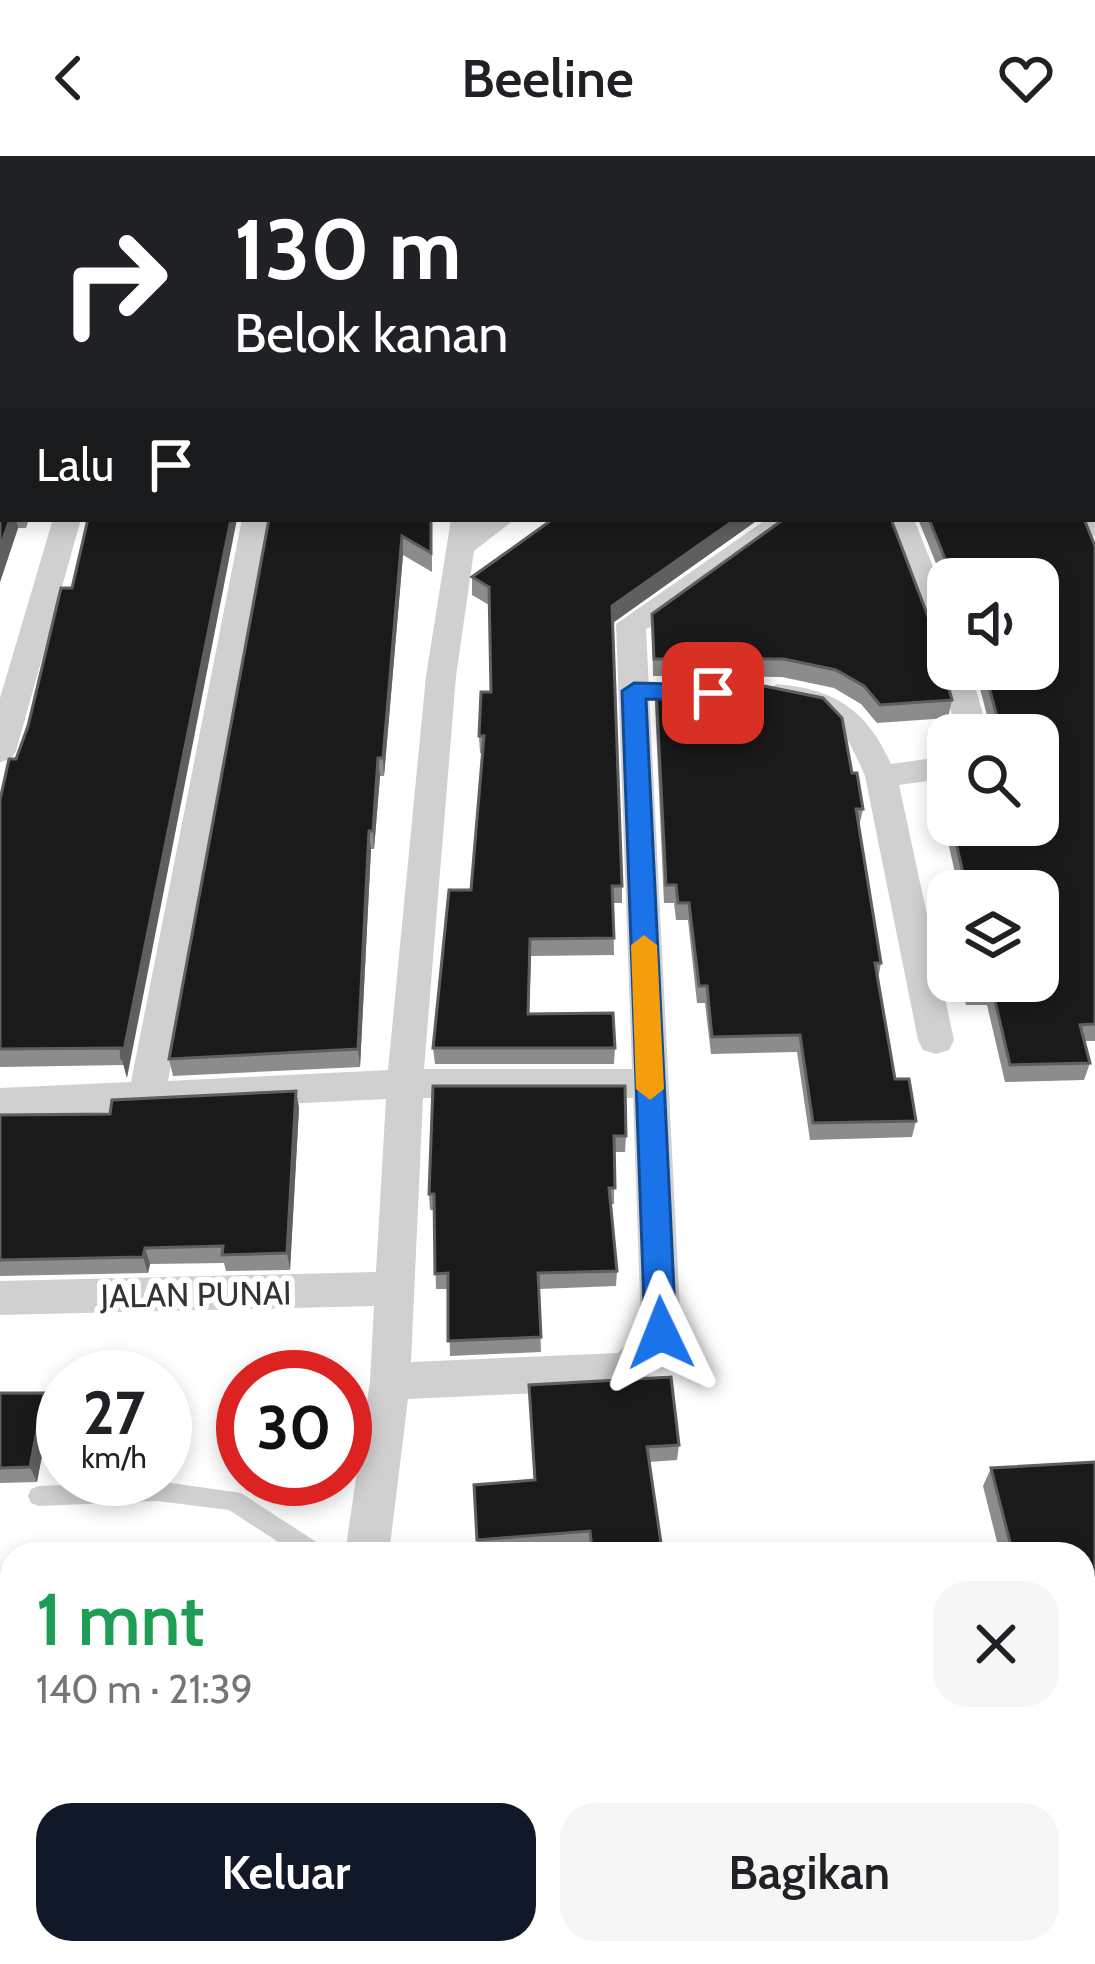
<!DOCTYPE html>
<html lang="id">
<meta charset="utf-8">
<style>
:root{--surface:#fff;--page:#f6f6f6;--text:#202124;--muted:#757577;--accent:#111827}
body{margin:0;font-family:Cabin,sans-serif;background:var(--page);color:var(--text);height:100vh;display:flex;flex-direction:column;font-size:45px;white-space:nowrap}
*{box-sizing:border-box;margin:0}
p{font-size:39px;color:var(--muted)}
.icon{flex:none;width:66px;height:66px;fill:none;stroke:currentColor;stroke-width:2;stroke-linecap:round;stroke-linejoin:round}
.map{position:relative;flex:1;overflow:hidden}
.panel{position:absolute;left:0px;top:1386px;width:1095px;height:423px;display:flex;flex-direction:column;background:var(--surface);border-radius:36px 36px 0 0;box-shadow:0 6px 18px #0003}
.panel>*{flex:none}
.guide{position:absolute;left:0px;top:0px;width:1095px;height:366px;box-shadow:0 6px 18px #0003;background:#202124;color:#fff;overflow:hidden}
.tools{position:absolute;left:927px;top:402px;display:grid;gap:24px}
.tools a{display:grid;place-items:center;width:132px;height:132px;border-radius:24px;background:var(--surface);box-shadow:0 6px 18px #0003;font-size:60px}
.speed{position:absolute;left:36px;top:1194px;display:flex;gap:24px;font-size:60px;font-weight:700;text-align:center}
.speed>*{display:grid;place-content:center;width:156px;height:156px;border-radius:50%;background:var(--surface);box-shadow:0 6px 18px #0003;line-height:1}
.speed small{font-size:30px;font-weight:400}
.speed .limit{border:18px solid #d22;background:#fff;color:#111}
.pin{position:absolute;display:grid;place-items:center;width:102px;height:102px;color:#fff;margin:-51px;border-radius:24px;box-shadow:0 6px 18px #0006}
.me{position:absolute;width:132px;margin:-66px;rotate:358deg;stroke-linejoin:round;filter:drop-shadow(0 0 9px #0008)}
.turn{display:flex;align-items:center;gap:42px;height:252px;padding:0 36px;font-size:54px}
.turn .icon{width:156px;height:156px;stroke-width:2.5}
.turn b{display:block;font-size:84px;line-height:102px}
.then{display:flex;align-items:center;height:114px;padding:0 36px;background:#0003;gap:24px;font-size:45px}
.round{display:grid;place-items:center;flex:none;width:126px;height:126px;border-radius:36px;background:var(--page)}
.head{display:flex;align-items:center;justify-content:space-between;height:204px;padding:0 36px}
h1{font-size:72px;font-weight:600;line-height:90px;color:#1e9e55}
.button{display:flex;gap:24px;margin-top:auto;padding:24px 36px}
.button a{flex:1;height:138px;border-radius:36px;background:var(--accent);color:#fff;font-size:48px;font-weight:600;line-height:138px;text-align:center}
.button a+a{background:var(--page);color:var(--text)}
header{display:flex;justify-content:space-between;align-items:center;height:156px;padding:0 36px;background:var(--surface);font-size:54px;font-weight:600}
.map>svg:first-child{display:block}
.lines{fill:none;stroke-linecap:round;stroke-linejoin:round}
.service{fill:#d0d0d0;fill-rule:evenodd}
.minor{fill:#d0d0d0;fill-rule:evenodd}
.tertiary{fill:#d0d0d0;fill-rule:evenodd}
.wall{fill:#8c8c8c}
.shaded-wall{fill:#5f5f5f}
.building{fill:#1a1a1a;stroke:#5f5f5f;stroke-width:3}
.route{fill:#1a73e8;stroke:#114b97;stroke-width:3}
.slow{fill:#f59e0b}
.labels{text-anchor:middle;stroke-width:12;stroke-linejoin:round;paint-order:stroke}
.street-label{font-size:33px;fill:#333;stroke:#fff}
</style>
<header><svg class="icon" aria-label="back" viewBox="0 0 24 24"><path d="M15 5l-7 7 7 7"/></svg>Beeline<svg class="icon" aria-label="heart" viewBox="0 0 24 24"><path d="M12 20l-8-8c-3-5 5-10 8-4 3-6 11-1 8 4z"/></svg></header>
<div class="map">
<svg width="1095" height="1808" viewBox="0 0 1095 1808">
<rect width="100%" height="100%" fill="#fff"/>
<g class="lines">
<g class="service">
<polygon points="157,1325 241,1337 324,1391 327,1398 297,1398 229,1354 157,1345 39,1350 31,1347 28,1340 31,1333 39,1330"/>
<rect x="445" y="1797" width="24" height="11"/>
</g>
<g class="minor">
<rect x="473" y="0" width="22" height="3"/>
<polygon points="1092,355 1095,356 1095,381 1085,378 1077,363 1092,363"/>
<polygon points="53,363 81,363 16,595 11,603 0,606 0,542"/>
<path d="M 242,363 L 270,363 L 168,925 L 388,914 L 426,520 L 451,363 L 515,363 L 474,395 L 456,520 L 424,913 L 632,913 L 616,468 L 767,363 L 799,363 L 661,467 L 646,473 L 681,1177 L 642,1228 L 628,1233 L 408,1243 L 389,1398 L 345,1398 L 370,1225 L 374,1150 L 0,1159 L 0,1125 L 376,1116 L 386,943 L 0,962 L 0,932 L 131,926 ZM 423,942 L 633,942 L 641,1171 L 618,1197 L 411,1206 Z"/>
<polygon points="886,363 914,363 948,449 948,497 933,487"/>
<polygon points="948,505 948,513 970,513 989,579 957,579 940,513"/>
<path d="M 777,528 C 835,533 867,554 891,608 L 948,600 L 948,622 L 899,629 L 954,884 L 949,894 L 936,898 L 923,894 L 918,884 L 865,620 C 836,551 830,563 766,545 L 762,538 Z"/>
</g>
<g class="tertiary">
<polygon points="1083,1558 1095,1559 1095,1617 1083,1616"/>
<rect x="0" y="1610" width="12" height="60"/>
</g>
</g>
<g class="wall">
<polygon points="0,0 267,0 268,3 3,3 3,42 0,40"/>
<polygon points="880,0 932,0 932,3 881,3"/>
<polygon points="0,297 3,363 29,363 26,372 18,372 0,426"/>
<polygon points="269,363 432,363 432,416 403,399 384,620 380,620 374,693 371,693 360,911 173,920 169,903"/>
<polygon points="553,363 759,363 613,467 622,730 622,747 613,747 614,799 531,800 529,858 615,892 614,908 435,908 433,892 471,734 483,597 480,597 479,580 491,536 489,449 472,439 472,421"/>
<polygon points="918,363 1084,363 1095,390 1095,885 1084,885 1090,907 1084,924 1005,926 987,849 966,849 960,825 1038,825 1038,735 959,735 936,632 940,614 948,614 948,669 1038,669 1038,579 992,579 975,513 1038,513 1038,423 948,423 948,437"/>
<polygon points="72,432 127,922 124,909 0,911 0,644 16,603"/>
<polygon points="652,458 932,471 947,501 942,507 952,544 948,562 877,567 861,548 834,532 782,521 653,520"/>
<polygon points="656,532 852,617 863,653 859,671 881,807 878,823 895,923 916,965 912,981 810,984 797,896 711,898 705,847 697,847 688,764 676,764 674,747 664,747 655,549"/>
<polygon points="946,744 948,744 948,790 941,761"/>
<polygon points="433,930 626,980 625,996 614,996 614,1048 610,1048 617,1115 616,1130 539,1133 541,1196 450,1200 448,1133 436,1133 434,1054 430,1054 429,1038"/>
<polygon points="296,935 299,952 290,1114 226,1115 224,1107 150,1108 148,1117 0,1120 0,959 110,958"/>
<polygon points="529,1229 679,1289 677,1304 649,1306 661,1387 659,1398 591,1398 590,1389 478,1397 474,1329 534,1324"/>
<polygon points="0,1237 51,1252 37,1326 0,1327"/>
<polygon points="1095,1306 1095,1496 1093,1499 1083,1500 1083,1398 1000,1398 983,1330 991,1312"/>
<polygon points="12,1531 12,1584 0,1585 0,1532"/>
</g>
<g class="shaded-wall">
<polygon points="248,0 267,0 268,3 245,3"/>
<polygon points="10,363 16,363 18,372 0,426 0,392"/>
<polygon points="231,363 237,363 127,922 122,904"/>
<polygon points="736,363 759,363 611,468 612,450"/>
<polygon points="402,380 403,399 384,620 383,602"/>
<polygon points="948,486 947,501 936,514 939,496"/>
<polygon points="378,602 380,620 374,693 373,675"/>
<polygon points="369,675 371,693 360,911 358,893"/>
<polygon points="296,935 299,952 290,1114 287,1097"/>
<polygon points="145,1092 150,1108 148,1117 143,1101"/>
<polygon points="44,1237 51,1252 37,1326 30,1311"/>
</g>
<g class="building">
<polygon points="0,0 248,0 245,3 3,3 3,26 0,23"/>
<polygon points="514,0 642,0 642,3 557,3 556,1 514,2"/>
<polygon points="1084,0 1095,0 1095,13 1092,15 1092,3 1085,3"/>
<polygon points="1092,117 1095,118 1095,154 1092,157 1095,158 1095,186 1092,190"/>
<polygon points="0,165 3,166 3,193 0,192"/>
<polygon points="3,203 3,240 0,240 0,214"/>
<polygon points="1092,231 1095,231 1095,337 1092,341"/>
<polygon points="0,297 3,297 3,363 10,363 0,392"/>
<polygon points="88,363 231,363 122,904 121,892 0,893 0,644 9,603 16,603 28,570 61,432 72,432"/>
<polygon points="269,363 431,363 431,397 402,380 383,602 378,602 373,675 369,675 358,893 169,903"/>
<polygon points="553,363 736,363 612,450 622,730 612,730 614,782 530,783 528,858 613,857 615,892 433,892 449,734 471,734 484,580 479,580 481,536 491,536 489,431 472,421"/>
<polygon points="784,363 891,363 932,471 948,482 948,486 939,496 952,544 880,549 864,530 836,514 784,503 654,503 652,458"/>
<polygon points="929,363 1084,363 1095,390 1095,868 1080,869 1090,907 1010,909 992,832 970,832 969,825 1038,825 1038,735 967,735 952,669 1038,669 1038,579 1002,579 984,513 1038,513 1038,423 953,423"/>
<polygon points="764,530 823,542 842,562 852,617 857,617 863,653 856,653 881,807 875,807 895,923 909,923 916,965 813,967 800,879 712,881 707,830 699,830 689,747 678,747 676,729 666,729 656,532"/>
<polygon points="940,614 948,614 948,650"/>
<polygon points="433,930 625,930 626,980 614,980 615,1032 609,1032 617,1115 538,1117 541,1181 448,1185 448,1117 435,1118 434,1038 429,1038"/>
<polygon points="296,935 287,1097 222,1099 223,1090 145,1092 143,1101 0,1104 0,959 110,958 112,944"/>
<polygon points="671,1221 679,1289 647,1291 661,1387 592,1393 590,1375 477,1384 474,1329 535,1324 529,1229"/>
<polygon points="0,1237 44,1237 30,1311 0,1312"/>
<polygon points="1095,1306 1095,1441 1092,1441 1095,1453 1095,1484 1083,1485 1083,1398 1013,1398 991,1312"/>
<polygon points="12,1531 12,1572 0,1573 0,1532"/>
</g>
<polygon class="route" points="634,527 713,529 725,537 713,544 646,543 676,1177 671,1187 661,1191 650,1187 645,1177 622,535"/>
<polygon class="slow" points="644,779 657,789 664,933 650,944 636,933 631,789"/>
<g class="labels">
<g class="street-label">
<text transform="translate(196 1138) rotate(-1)" y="12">JALAN PUNAI</text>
</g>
</g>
</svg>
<div class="tools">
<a><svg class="icon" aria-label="sound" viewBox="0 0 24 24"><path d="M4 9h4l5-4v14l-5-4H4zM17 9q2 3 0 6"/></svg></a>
<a><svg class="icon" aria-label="search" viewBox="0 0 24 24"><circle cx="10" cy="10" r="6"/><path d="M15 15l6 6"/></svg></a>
<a><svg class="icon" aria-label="layers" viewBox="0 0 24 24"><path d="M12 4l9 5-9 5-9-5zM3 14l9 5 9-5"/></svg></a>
</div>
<div class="speed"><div>27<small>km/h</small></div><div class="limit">30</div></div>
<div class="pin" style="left:713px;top:537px;background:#d93025"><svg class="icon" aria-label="arrive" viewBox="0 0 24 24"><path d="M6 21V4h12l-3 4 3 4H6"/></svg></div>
<svg class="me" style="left:661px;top:1177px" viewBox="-20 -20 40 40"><path d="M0-17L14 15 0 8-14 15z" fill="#1a73e8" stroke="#fff" stroke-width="4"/></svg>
<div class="guide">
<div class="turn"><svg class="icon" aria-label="right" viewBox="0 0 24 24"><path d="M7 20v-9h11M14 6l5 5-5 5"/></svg><div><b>130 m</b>Belok kanan</div></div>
<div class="then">Lalu<svg class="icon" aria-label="arrive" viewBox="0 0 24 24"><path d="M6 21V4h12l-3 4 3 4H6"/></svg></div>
</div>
<section class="panel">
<div class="head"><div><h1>1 mnt</h1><p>140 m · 21:39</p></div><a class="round"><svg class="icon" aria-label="close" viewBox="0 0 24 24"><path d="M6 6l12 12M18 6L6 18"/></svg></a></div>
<div class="button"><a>Keluar</a><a>Bagikan</a></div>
</section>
</div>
